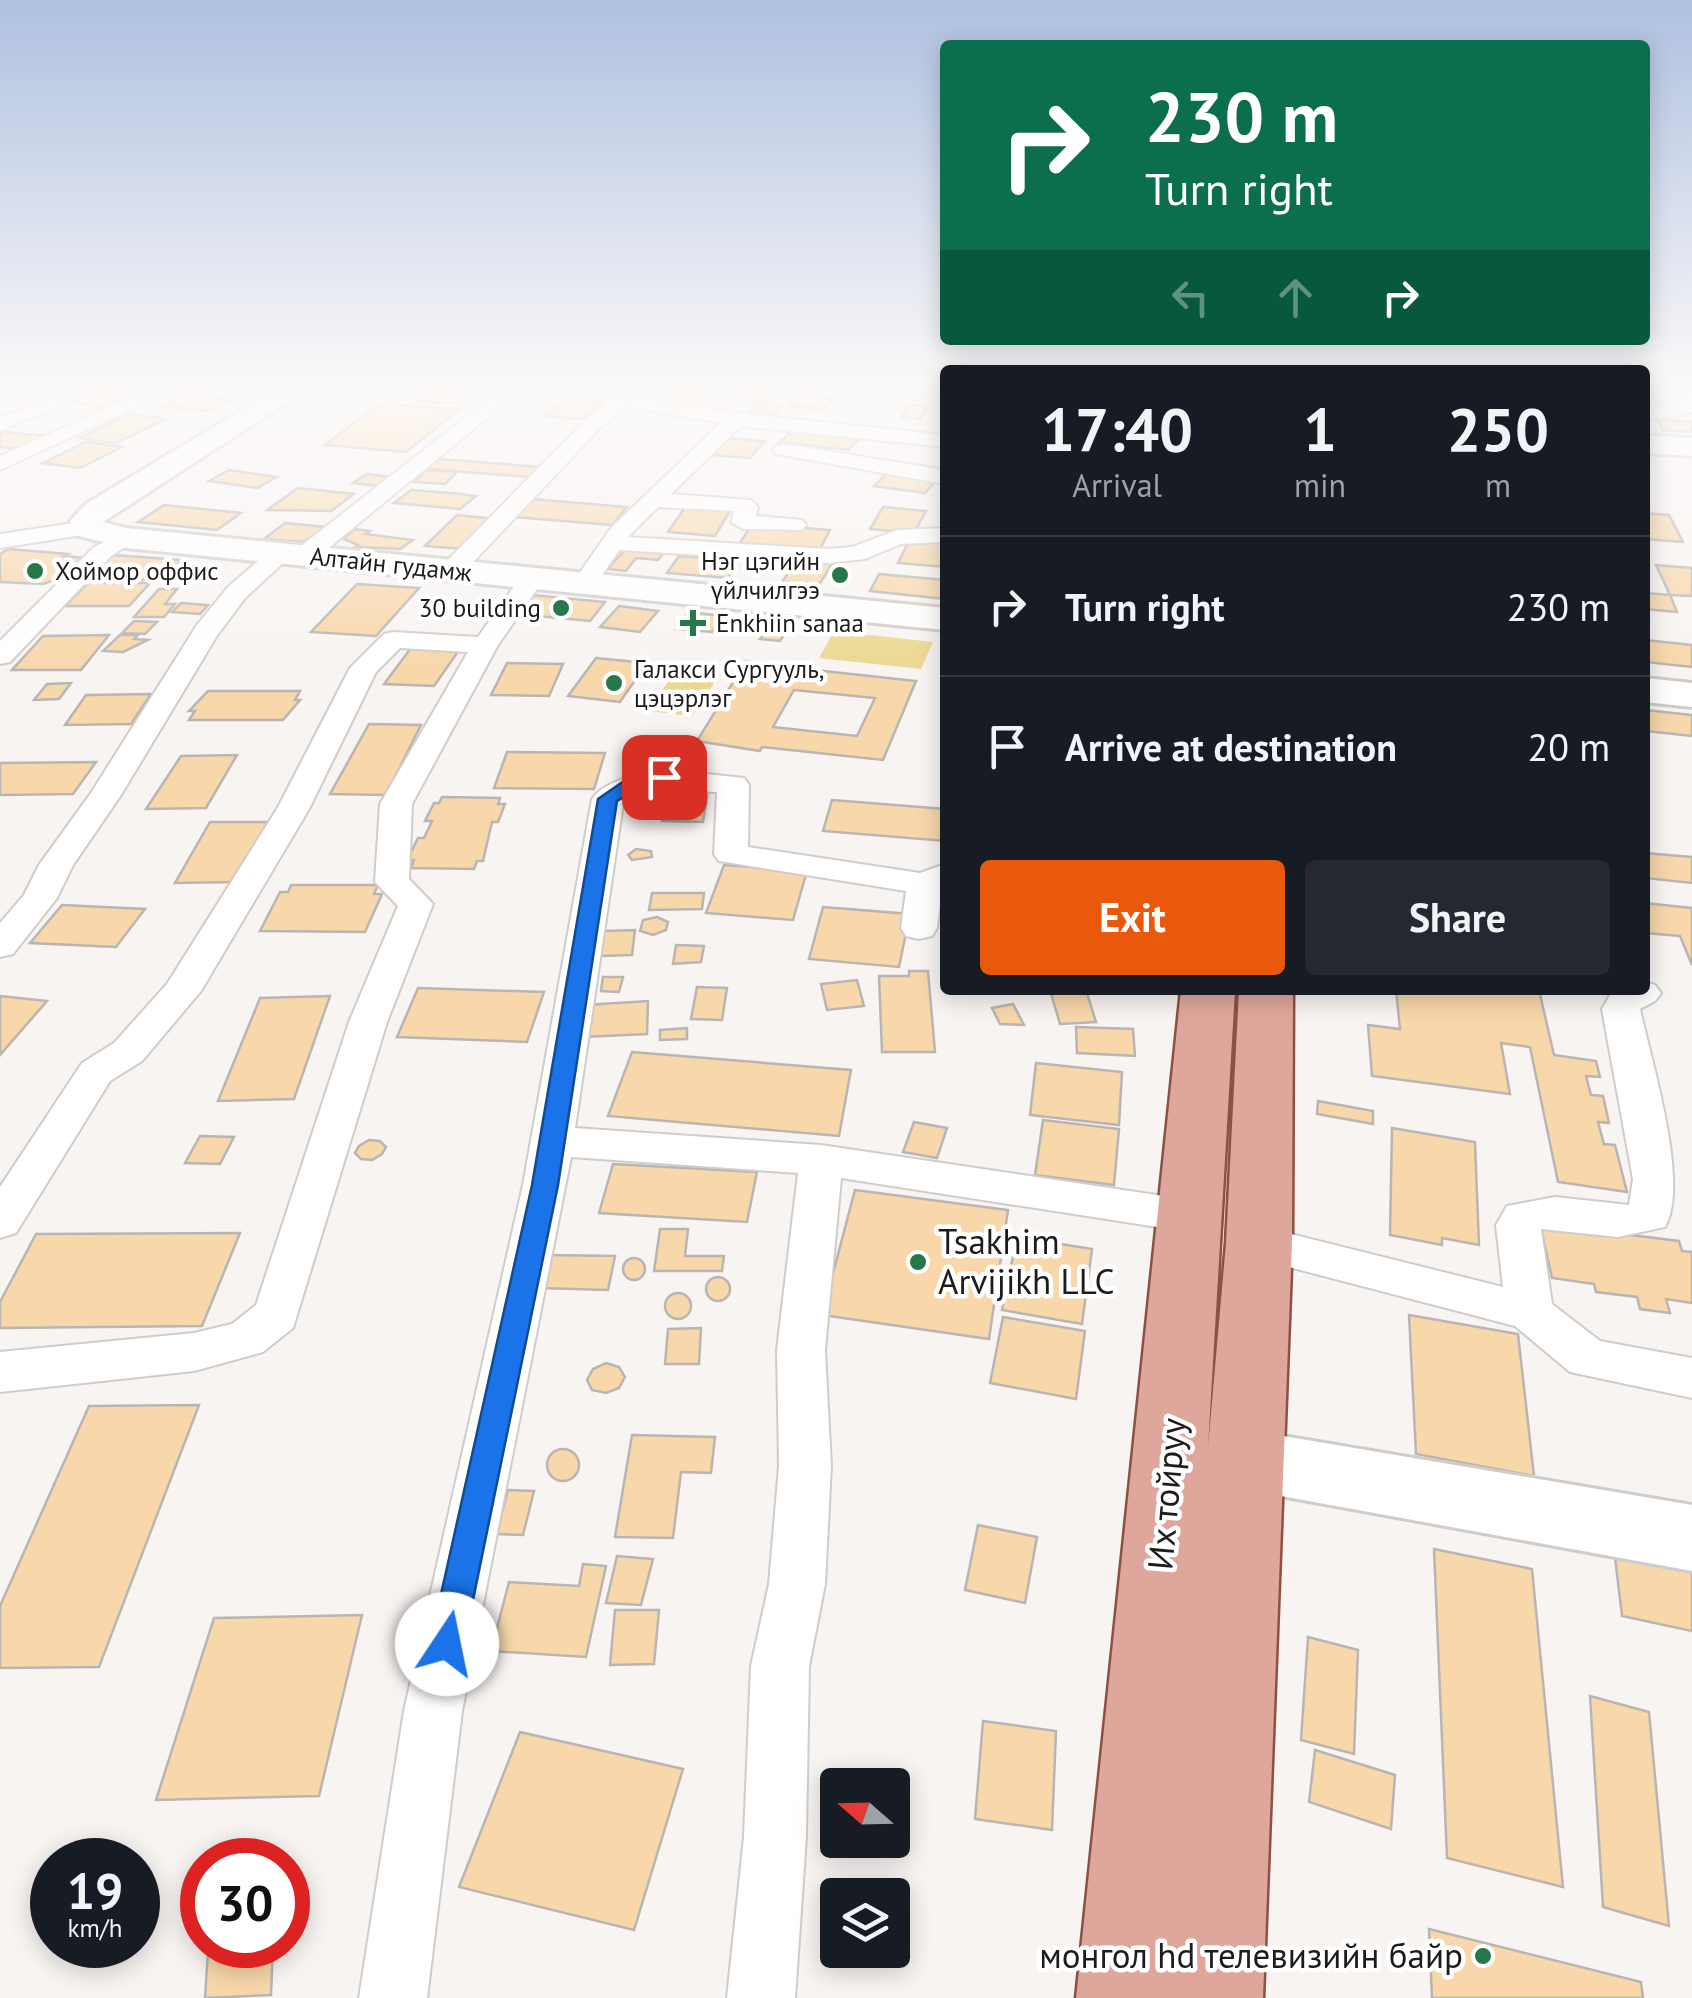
<!DOCTYPE html>
<meta charset="utf-8">
<style>
:root{--surface:#171b24;--page:#242831;--text:#f1f3f6;--muted:#9ea1a6;--line:#363941;--accent:#ea580c}
body{margin:0;font-family:"PT Sans",sans-serif;background:var(--page);color:var(--text);height:100vh;display:flex;flex-direction:column;font-size:38px;white-space:nowrap}
*{box-sizing:border-box;margin:0}
p{font-size:32px;color:var(--muted)}
.icon{flex:none;width:55px;height:55px;fill:none;stroke:currentColor;stroke-width:2;stroke-linecap:round;stroke-linejoin:round}
.map{position:relative;flex:1;overflow:hidden}
.panel{position:absolute;left:940px;top:365px;width:710px;height:630px;display:flex;flex-direction:column;background:var(--surface);border-radius:10px;box-shadow:0 5px 25px #0003}
.panel>*{flex:none}
.top-card{position:absolute;left:940px;top:40px;width:710px;height:305px;border-radius:10px;box-shadow:0 5px 25px #0003;background:#0b6e4f;color:#fff;overflow:hidden}
.needle{width:65px;rotate:290deg}
.controls{position:absolute;left:820px;top:1768px;display:grid;gap:20px}
.controls a{display:grid;place-items:center;width:90px;height:90px;border-radius:10px;background:var(--surface);box-shadow:0 5px 25px #0003;font-size:50px}
.speed{position:absolute;left:30px;top:1838px;display:flex;gap:20px;font-size:50px;font-weight:700;text-align:center}
.speed>*{display:grid;place-content:center;width:130px;height:130px;border-radius:50%;background:var(--surface);box-shadow:0 5px 25px #0003;line-height:1}
.speed small{font-size:25px;font-weight:400}
.speed .limit{border:15px solid #d22;background:#fff;color:#111}
.pin{position:absolute;display:grid;place-items:center;width:85px;height:85px;color:#fff;margin:-42px;border-radius:20px;box-shadow:0 5px 15px #0006}
.me{position:absolute;width:110px;margin:-55px;rotate:11deg;stroke-linejoin:round;filter:drop-shadow(0 0 8px #0008)}
.turn{display:flex;align-items:center;gap:35px;height:210px;padding:0 40px;font-size:45px}
.turn .icon{width:130px;height:130px;stroke-width:2.5}
.turn b{display:block;font-size:70px;line-height:85px}
.lanes{display:flex;align-items:center;height:95px;padding:0 40px;background:#0003;justify-content:center;gap:50px;direction:ltr}
.lanes .off{opacity:.35}
.eta{display:flex;justify-content:space-evenly;align-items:center;height:170px;text-align:center}
.eta b{font-size:60px;font-weight:700;line-height:70px}
.primary-button{display:flex;gap:20px;margin-top:auto;padding:20px 40px}
.primary-button a{flex:1;height:115px;border-radius:10px;background:var(--accent);color:#fff;font-size:40px;font-weight:700;line-height:115px;text-align:center}
.primary-button a+a{background:var(--page);color:var(--text)}
ul{padding:0;list-style:none}
li{display:flex;align-items:center;gap:30px;height:140px;padding:0 40px;border-top:2px solid var(--line)}
li div{flex:1}
li b{display:block;font-size:38px}
li em{font-style:normal}
.map>svg:first-child{display:block}
.green{fill:#ecd892}
.building{fill:#f8d7aa;stroke:#b8b5b2;stroke-width:2.5;fill-rule:evenodd}
.lines{fill:none;stroke-linecap:round;stroke-linejoin:round}
.street-casing{stroke:#d0ccca;stroke-width:4}
.secondary-casing{stroke:#d0ccca;stroke-width:6}
.primary-casing{stroke:#8d5143;stroke-width:5}
.street{fill:#fff;fill-rule:evenodd}
.secondary{fill:#fff;fill-rule:evenodd}
.primary{fill:#dfa79b;fill-rule:evenodd}
.route{fill:#1a73e8;stroke:#114b97;stroke-width:2.5}
.poi-dot{fill:#26784a;stroke:#fff;stroke-width:4}
.labels{text-anchor:middle;stroke-width:9;stroke-linejoin:round;paint-order:stroke}
.far-poi-label{font-size:25px;fill:#1d1c1b;stroke:#fff;text-anchor:start}
.far-street-label{font-size:25px;fill:#1d1c1b;stroke:#fff}
.near-poi-label{font-size:35px;fill:#1d1c1b;stroke:#fff;text-anchor:start}
.near-street-label{font-size:35px;fill:#1d1c1b;stroke:#fff}
</style>
<div class="map">
<svg width="1692" height="1998" viewBox="0 0 1692 1998">
<rect width="100%" height="100%" fill="#f8f4f2"/>
<g class="green">
<polygon points="834,631 933,642 921,669 819,658"/>
<polygon points="676,671 719,676 692,716 647,711"/>
</g>
<g class="building">
<polygon points="99,392 141,392 103,407 74,402"/>
<polygon points="426,392 471,395 460,404 414,400"/>
<polygon points="670,392 711,392 698,405 659,402"/>
<polygon points="744,392 768,392 776,393 766,402 736,399"/>
<polygon points="187,394 231,400 208,411 163,406"/>
<polygon points="798,396 833,399 824,409 788,406"/>
<polygon points="566,399 604,402 584,419 545,416"/>
<polygon points="759,403 782,406 769,418 758,417 749,412"/>
<polygon points="385,404 412,406 460,409 406,452 325,445 373,408"/>
<polygon points="909,405 927,406 920,419 902,417"/>
<polygon points="129,414 166,419 116,443 79,438"/>
<polygon points="1658,419 1692,422 1692,432 1662,430"/>
<polygon points="795,429 862,436 848,450 780,442"/>
<polygon points="5,432 56,437 30,450 0,447 0,434"/>
<polygon points="726,438 765,441 750,458 711,455"/>
<polygon points="86,442 122,447 80,468 43,463"/>
<polygon points="438,459 541,467 530,477 426,469"/>
<polygon points="229,470 277,477 257,488 209,481"/>
<polygon points="426,470 457,472 445,484 414,482"/>
<polygon points="888,472 938,479 925,493 874,486"/>
<polygon points="367,474 391,477 377,486 353,483"/>
<polygon points="298,488 354,494 331,511 267,510"/>
<polygon points="411,490 461,494 476,496 460,509 394,503"/>
<polygon points="531,499 627,507 612,525 513,517"/>
<polygon points="688,503 733,506 715,536 668,532"/>
<polygon points="164,505 241,513 217,530 138,522"/>
<polygon points="883,507 926,511 914,533 870,529"/>
<polygon points="1645,513 1669,515 1683,542 1646,539"/>
<polygon points="457,515 495,519 464,549 425,546"/>
<polygon points="285,523 326,527 303,542 264,539"/>
<polygon points="752,524 830,530 820,549 740,543"/>
<polygon points="354,529 370,531 365,534 413,540 400,549 355,547 358,545 344,539"/>
<polygon points="910,539 945,542 944,567 898,563"/>
<polygon points="627,547 665,551 658,560 636,558 626,571 608,569"/>
<polygon points="8,549 68,554 64,556 84,558 55,580 43,584 0,582 0,554"/>
<polygon points="112,555 182,560 156,580 88,579"/>
<polygon points="679,556 739,560 728,578 667,573"/>
<polygon points="800,556 835,559 819,585 782,582"/>
<polygon points="1656,565 1692,568 1692,596 1670,595"/>
<polygon points="184,566 209,568 190,582 165,579"/>
<polygon points="879,574 945,580 945,599 870,591"/>
<polygon points="88,583 150,583 129,606 65,606"/>
<polygon points="357,584 419,588 376,636 311,632"/>
<polygon points="159,589 177,589 165,604 175,604 164,617 134,617"/>
<polygon points="1645,593 1670,595 1677,612 1645,609"/>
<polygon points="532,595 605,602 590,621 515,614"/>
<polygon points="181,603 208,605 200,614 172,612"/>
<polygon points="619,606 658,611 640,632 600,627"/>
<polygon points="689,612 723,616 712,632 677,629"/>
<polygon points="134,621 157,622 145,634 122,633"/>
<polygon points="769,625 789,627 780,641 760,639"/>
<polygon points="109,635 81,670 12,670 43,636"/>
<polygon points="120,635 138,635 134,639 148,640 123,652 103,651"/>
<polygon points="1645,640 1692,645 1692,667 1645,662"/>
<polygon points="414,644 462,646 434,686 384,684"/>
<polygon points="596,658 647,663 620,702 568,696"/>
<path d="M 746,661 L 805,669 L 916,681 L 883,760 L 762,747 L 760,751 L 697,741 ZM 794,690 L 875,698 L 857,736 L 773,727 Z"/>
<polygon points="507,663 563,664 549,696 491,695"/>
<polygon points="71,683 59,699 34,700 47,684"/>
<polygon points="208,691 300,691 295,700 300,700 283,720 189,720 195,711 189,711"/>
<polygon points="151,694 131,724 65,725 86,695"/>
<polygon points="1645,710 1692,715 1692,736 1645,731"/>
<polygon points="369,724 421,725 386,795 330,794"/>
<polygon points="507,752 605,753 594,789 494,788"/>
<polygon points="237,755 206,808 146,809 181,756"/>
<polygon points="96,762 73,794 0,795 0,763"/>
<polygon points="668,791 708,791 703,822 662,821"/>
<polygon points="442,797 500,798 498,804 505,804 498,822 492,822 483,861 477,861 474,869 411,868 414,860 407,860 418,838 424,838 432,821 425,821 434,803 439,803"/>
<polygon points="832,800 945,809 945,841 823,831"/>
<polygon points="210,822 270,822 238,882 175,883"/>
<polygon points="636,849 651,851 652,857 632,860 628,855"/>
<polygon points="1645,853 1692,857 1692,883 1645,878"/>
<polygon points="724,865 807,871 793,920 706,913"/>
<polygon points="291,885 378,885 374,894 382,894 365,932 260,931 280,892 288,892"/>
<polygon points="652,893 704,893 702,909 649,910"/>
<polygon points="1645,903 1692,908 1692,965 1680,936 1645,933"/>
<polygon points="62,905 145,909 116,947 30,943"/>
<polygon points="823,907 910,914 899,967 809,959"/>
<polygon points="657,917 668,922 666,930 653,935 640,931 643,920"/>
<polygon points="635,930 632,955 600,956 604,931"/>
<polygon points="676,945 704,946 701,962 673,964"/>
<polygon points="909,971 928,971 935,1052 882,1052 879,976 909,976"/>
<polygon points="603,977 623,977 619,992 601,991"/>
<polygon points="857,980 864,1006 827,1010 821,984"/>
<polygon points="697,987 727,988 722,1020 691,1019"/>
<polygon points="418,988 544,992 527,1042 397,1037"/>
<polygon points="1050,990 1086,990 1096,1022 1060,1024"/>
<polygon points="1396,990 1539,990 1554,1055 1596,1061 1600,1077 1586,1076 1591,1095 1603,1096 1609,1123 1598,1122 1604,1144 1615,1145 1627,1192 1558,1182 1530,1047 1501,1043 1510,1094 1372,1076 1368,1025 1400,1029"/>
<polygon points="0,996 47,1001 0,1055"/>
<polygon points="330,996 294,1099 218,1101 260,998"/>
<polygon points="648,1001 647,1034 583,1037 585,1005"/>
<polygon points="1013,1004 1024,1025 1000,1024 992,1008"/>
<polygon points="1076,1027 1133,1029 1135,1056 1077,1053"/>
<polygon points="687,1028 687,1039 660,1040 660,1030"/>
<polygon points="632,1052 851,1070 839,1136 608,1116"/>
<polygon points="1036,1063 1122,1072 1119,1125 1030,1115"/>
<polygon points="1318,1101 1373,1111 1373,1124 1317,1114"/>
<polygon points="1043,1120 1119,1129 1114,1185 1035,1175"/>
<polygon points="914,1122 947,1128 937,1158 903,1152"/>
<polygon points="1392,1128 1475,1142 1479,1245 1442,1238 1442,1245 1390,1235"/>
<polygon points="200,1136 234,1137 220,1164 185,1163"/>
<polygon points="369,1140 380,1141 386,1147 382,1154 372,1160 361,1159 355,1153 359,1146"/>
<polygon points="613,1164 757,1172 747,1222 599,1213"/>
<polygon points="855,1190 1008,1210 989,1339 822,1315"/>
<polygon points="1540,1224 1679,1241 1682,1251 1692,1252 1692,1303 1666,1299 1670,1313 1640,1309 1637,1297 1596,1292 1594,1284 1552,1278"/>
<polygon points="660,1229 688,1229 685,1256 724,1256 722,1271 654,1271"/>
<polygon points="240,1233 202,1326 0,1328 0,1302 36,1234"/>
<polygon points="1017,1237 1092,1249 1082,1324 1002,1310"/>
<polygon points="547,1255 615,1256 608,1290 539,1288"/>
<circle cx="634" cy="1269" r="11"/>
<circle cx="718" cy="1289" r="12"/>
<circle cx="678" cy="1306" r="13"/>
<polygon points="1409,1315 1518,1334 1534,1476 1416,1454"/>
<polygon points="1003,1317 1085,1331 1076,1399 990,1383"/>
<polygon points="701,1328 699,1364 665,1364 668,1329"/>
<polygon points="606,1363 619,1367 625,1377 619,1388 606,1393 592,1390 587,1380 593,1369"/>
<polygon points="199,1405 99,1667 0,1668 0,1606 89,1406"/>
<polygon points="632,1435 715,1437 711,1473 681,1472 673,1538 615,1537"/>
<circle cx="563" cy="1465" r="16"/>
<polygon points="508,1490 534,1491 523,1535 496,1534"/>
<polygon points="978,1525 1037,1537 1025,1603 965,1590"/>
<polygon points="1434,1549 1532,1569 1563,1887 1447,1858"/>
<polygon points="1614,1549 1692,1566 1692,1631 1622,1616"/>
<polygon points="617,1556 653,1559 641,1605 606,1603"/>
<polygon points="583,1564 606,1566 586,1657 491,1651 509,1582 579,1586"/>
<polygon points="615,1610 659,1610 654,1664 610,1665"/>
<polygon points="362,1615 319,1796 156,1800 214,1618"/>
<polygon points="1308,1637 1358,1650 1354,1754 1301,1740"/>
<polygon points="1590,1696 1649,1712 1669,1926 1603,1907"/>
<polygon points="983,1721 1056,1731 1052,1830 975,1819"/>
<polygon points="520,1732 683,1769 634,1930 459,1887"/>
<polygon points="1315,1750 1395,1775 1391,1829 1309,1802"/>
<polygon points="1429,1929 1641,1982 1643,1998 1432,1998"/>
<polygon points="229,1945 273,1945 271,1995 205,1998 208,1950"/>
</g>
<g class="lines">
<g class="street-casing">
<g id="street">
<polygon points="66,392 92,392 0,431 0,418"/>
<polygon points="143,392 168,392 0,470 0,456"/>
<polygon points="498,392 519,392 314,560 296,560 293,555 296,550"/>
<polygon points="610,392 629,392 627,396 736,413 945,435 945,447 741,426 671,494 751,500 758,507 756,516 802,520 806,525 802,530 743,529 731,522 734,511 658,507 628,537 828,549 852,547 897,530 945,528 945,542 901,544 865,559 828,563 619,550 593,589 575,589 572,584 611,528 721,423 626,407 601,427 460,576 442,576 439,571 442,566 587,419 608,402 605,398"/>
<polygon points="1677,392 1692,392 1692,412 1645,421 1645,409 1681,402"/>
<polygon points="783,444 945,470 945,484 776,454 773,450 776,446"/>
<polygon points="87,521 95,523 99,528 95,533 0,548 0,534"/>
<polygon points="126,531 138,538 110,557 10,662 0,664 0,641 94,547"/>
<polygon points="282,546 294,553 246,597 218,634 121,795 73,865 57,898 13,954 0,957 0,923 24,895 39,865 91,793 197,625 228,587 273,548"/>
<polygon points="532,572 544,579 498,645 412,804 409,879 433,904 387,1022 293,1328 263,1352 194,1371 0,1392 0,1352 194,1333 232,1324 256,1305 349,1022 398,906 375,882 380,804 468,652 400,648 376,672 309,809 201,991 142,1061 110,1081 16,1233 0,1238 0,1187 82,1063 114,1043 167,984 277,809 350,668 384,634 393,632 478,637 523,574"/>
<path d="M 669,770 L 744,778 L 749,785 L 748,847 L 920,873 L 945,864 L 937,928 L 932,936 L 919,939 L 906,936 L 901,928 L 906,891 L 719,861 L 714,854 L 717,792 L 654,790 L 623,804 L 575,1128 L 821,1145 L 1190,1200 L 1206,1205 L 1212,1216 L 1206,1227 L 1190,1232 L 841,1178 L 825,1350 L 831,1466 L 825,1584 L 809,1666 L 806,1837 L 795,1998 L 727,1998 L 744,1837 L 751,1666 L 769,1584 L 779,1466 L 777,1350 L 798,1173 L 571,1157 L 462,1711 L 427,1998 L 359,1998 L 404,1711 L 523,1185 L 592,799 C 607,778 645,773 669,770 Z"/>
<path d="M 1645,982 L 1655,985 L 1661,993 L 1655,1001 L 1640,1009 C 1651,1060 1690,1184 1665,1227 L 1618,1237 L 1541,1229 L 1552,1304 L 1600,1341 L 1692,1358 L 1692,1398 L 1570,1372 L 1515,1326 L 1243,1255 L 1237,1243 L 1243,1231 L 1259,1226 L 1503,1287 L 1496,1225 L 1507,1206 L 1555,1197 L 1629,1205 L 1633,1179 L 1602,1009 L 1613,990 L 1645,990 Z"/>
</g>
</g>
<g class="secondary-casing">
<g id="secondary">
<polygon points="272,392 303,392 103,522 126,528 945,608 945,630 126,548 75,535 70,521 86,504"/>
<polygon points="909,392 945,392 945,401 913,398"/>
<polygon points="1645,435 1692,438 1692,456 1645,453"/>
<polygon points="1645,678 1692,683 1692,707 1645,702"/>
<polygon points="1248,1430 1692,1505 1692,1571 1248,1490 1223,1481 1212,1460 1223,1439"/>
</g>
</g>
<g class="primary-casing">
<polygon id="primary" points="1181,990 1235,990 1208,1447 1226,1243 1239,990 1293,990 1292,1243 1263,1998 1076,1998"/>
</g>
<use href="#street" class="street"/>
<use href="#secondary" class="secondary"/>
<use href="#primary" class="primary"/>
</g>
<linearGradient id="sky" x2="0" y2="1"><stop stop-color="#afc0e0"/><stop offset="0.58" stop-color="#fcfaf9"/><stop offset="1" stop-color="#fcfaf9" stop-opacity="0"/></linearGradient>
<rect width="1692" height="671" fill="url(#sky)"/>
<polygon class="route" points="664,772 673,777 670,781 640,788 617,801 558,1185 464,1644 459,1656 447,1660 435,1656 430,1644 532,1185 598,799 627,779"/>
<g class="poi-dot">
<circle cx="35" cy="571" r="10"/>
<circle cx="840" cy="575" r="10"/>
<circle cx="561" cy="608" r="10"/>
<path d="M688 608h10v10h10v10h-10v10h-10v-10h-10v-10h10z"/>
<circle cx="614" cy="683" r="10"/>
<circle cx="918" cy="1262" r="10"/>
<circle cx="1483" cy="1956" r="10"/>
</g>
<g class="labels">
<g class="far-poi-label">
<text x="820" y="570" text-anchor="end">Нэг цэгийн<tspan x="820" dy="29">үйлчилгээ</tspan></text>
<text x="55" y="580">Хоймор оффис</text>
<text x="541" y="617" text-anchor="end">30 building</text>
<text x="716" y="632">Enkhiin sanaa</text>
<text x="634" y="678">Галакси Сургууль,<tspan x="634" dy="29">цэцэрлэг</tspan></text>
</g>
<g class="far-street-label">
<text transform="translate(391 564) rotate(6)" y="9">Алтайн гудамж</text>
</g>
<g class="near-poi-label">
<text x="938" y="1254">Tsakhim<tspan x="938" dy="40">Arvijikh LLC</tspan></text>
<text x="1463" y="1968" text-anchor="end">монгол hd телевизийн байр</text>
</g>
<g class="near-street-label">
<text transform="translate(1167 1494) rotate(-85)" y="12">Их тойруу</text>
</g>
</g>
</svg>
<div class="controls">
<a><svg class="needle" viewBox="-14 -14 28 28"><path d="M0-13l5 13h-10z" fill="#e53935"/><path d="M0 13l5-13h-10z" fill="#9ea1a6"/></svg></a>
<a><svg class="icon" aria-label="layers" viewBox="0 0 24 24"><path d="M12 4l9 5-9 5-9-5zM3 14l9 5 9-5"/></svg></a>
</div>
<div class="speed"><div>19<small>km/h</small></div><div class="limit">30</div></div>
<div class="pin" style="left:664px;top:777px;background:#d93025"><svg class="icon" aria-label="arrive" viewBox="0 0 24 24"><path d="M6 21V4h12l-3 4 3 4H6"/></svg></div>
<svg class="me" style="left:447px;top:1644px" viewBox="-20 -20 40 40"><circle r="19" fill="#fff"/><path d="M0-13L10 11 0 6-10 11z" fill="#1a73e8"/></svg>
<div class="top-card">
<div class="turn"><svg class="icon" aria-label="right" viewBox="0 0 24 24"><path d="M7 20v-9h11M14 6l5 5-5 5"/></svg><div><b>230 m</b>Turn right</div></div>
<div class="lanes"><svg class="icon off" aria-label="left" viewBox="0 0 24 24"><path d="M17 20v-9H6M10 6l-5 5 5 5"/></svg><svg class="icon off" aria-label="ahead" viewBox="0 0 24 24"><path d="M12 20V5M6 11l6-6 6 6"/></svg><svg class="icon" aria-label="right" viewBox="0 0 24 24"><path d="M7 20v-9h11M14 6l5 5-5 5"/></svg></div>
</div>
<section class="panel">
<div class="eta">
<div><b>17:40</b><p>Arrival</p></div>
<div><b>1</b><p>min</p></div>
<div><b>250</b><p>m</p></div>
</div>
<ul>
<li><svg class="icon" aria-label="right" viewBox="0 0 24 24"><path d="M7 20v-9h11M14 6l5 5-5 5"/></svg><div><b>Turn right</b></div><em>230 m</em></li>
<li><svg class="icon" aria-label="arrive" viewBox="0 0 24 24"><path d="M6 21V4h12l-3 4 3 4H6"/></svg><div><b>Arrive at destination</b></div><em>20 m</em></li>
</ul>
<div class="primary-button"><a>Exit</a><a>Share</a></div>
</section>
</div>
